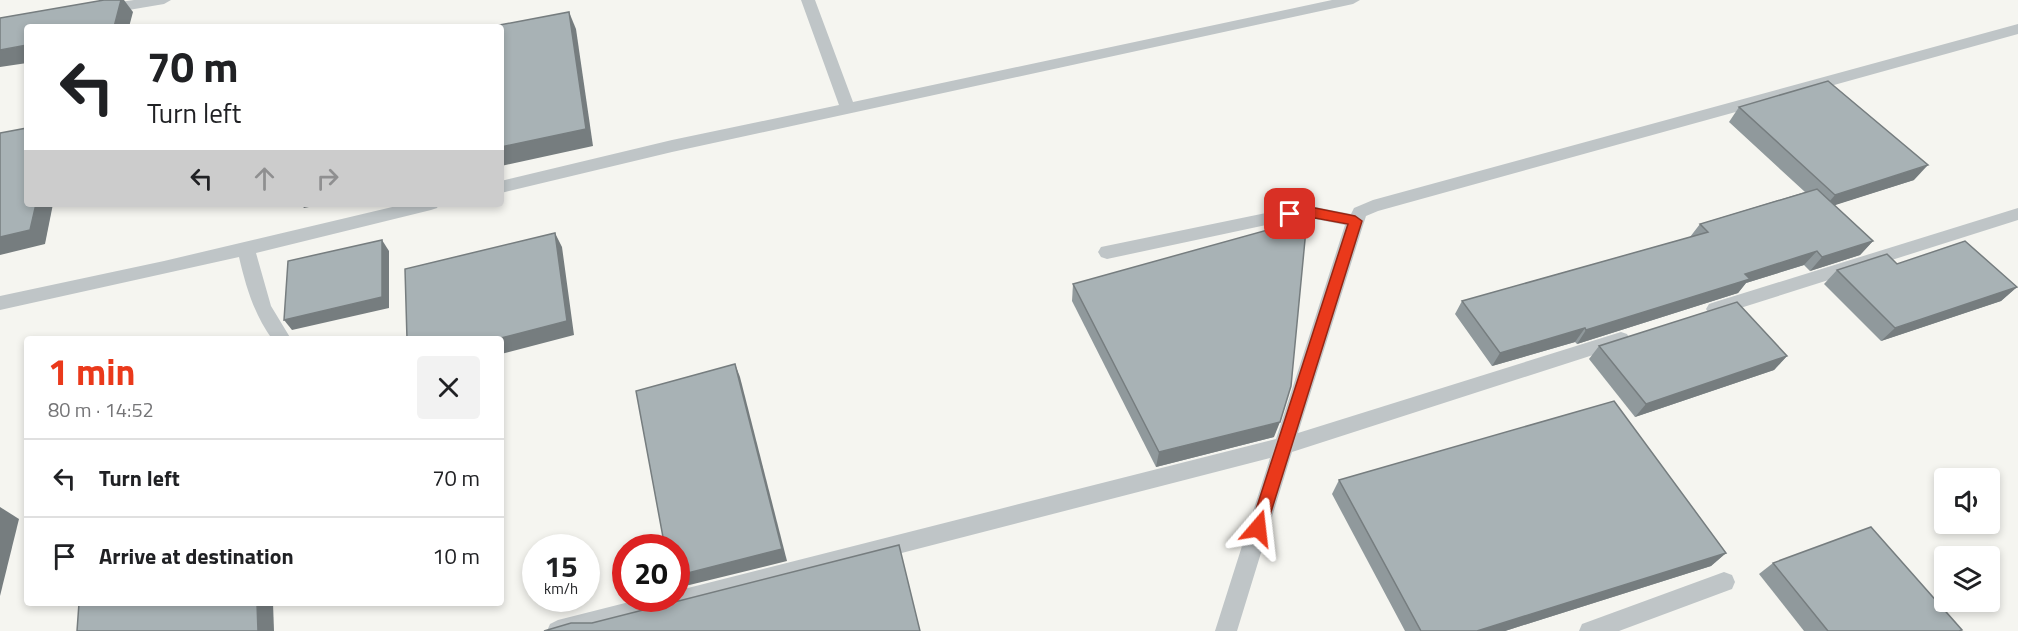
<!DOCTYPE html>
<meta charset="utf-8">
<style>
:root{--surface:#fff;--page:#f2f2f2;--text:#202124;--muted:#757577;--line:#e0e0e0;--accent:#ea391b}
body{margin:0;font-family:"Titillium Web",sans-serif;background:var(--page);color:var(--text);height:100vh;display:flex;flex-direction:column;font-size:22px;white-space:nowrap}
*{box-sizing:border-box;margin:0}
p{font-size:20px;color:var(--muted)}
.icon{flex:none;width:33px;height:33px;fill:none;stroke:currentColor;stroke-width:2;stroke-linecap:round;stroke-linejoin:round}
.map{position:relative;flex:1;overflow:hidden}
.side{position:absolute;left:24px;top:336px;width:480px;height:270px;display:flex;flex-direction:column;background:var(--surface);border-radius:6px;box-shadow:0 3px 9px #0003}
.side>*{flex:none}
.banner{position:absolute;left:24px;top:24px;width:480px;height:183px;border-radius:6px;box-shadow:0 3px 9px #0003;background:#fff;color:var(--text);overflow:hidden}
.buttons{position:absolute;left:1934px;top:468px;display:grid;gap:12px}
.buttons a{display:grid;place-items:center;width:66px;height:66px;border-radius:6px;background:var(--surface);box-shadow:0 3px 9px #0003;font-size:30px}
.speed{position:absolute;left:522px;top:534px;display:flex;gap:12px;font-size:30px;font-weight:700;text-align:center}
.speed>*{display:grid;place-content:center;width:78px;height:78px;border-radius:50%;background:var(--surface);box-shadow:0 3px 9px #0003;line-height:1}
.speed small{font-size:15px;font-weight:400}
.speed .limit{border:9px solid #d22;background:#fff;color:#111}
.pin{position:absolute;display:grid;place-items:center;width:51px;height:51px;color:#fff;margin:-26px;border-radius:12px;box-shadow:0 3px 9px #0006}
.me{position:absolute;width:66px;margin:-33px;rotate:17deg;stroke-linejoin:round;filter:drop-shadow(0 0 4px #0008)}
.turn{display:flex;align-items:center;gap:21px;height:126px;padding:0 24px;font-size:27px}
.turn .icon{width:78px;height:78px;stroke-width:2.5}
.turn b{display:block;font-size:42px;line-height:51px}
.lanes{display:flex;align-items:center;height:57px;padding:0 24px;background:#0003;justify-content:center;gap:30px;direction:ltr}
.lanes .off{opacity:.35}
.round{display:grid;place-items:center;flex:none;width:63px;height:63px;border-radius:6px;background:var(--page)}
.headline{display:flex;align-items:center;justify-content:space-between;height:102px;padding:0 24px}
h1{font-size:36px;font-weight:700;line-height:45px;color:var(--accent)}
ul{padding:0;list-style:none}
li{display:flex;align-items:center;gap:18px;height:78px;padding:0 24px;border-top:2px solid var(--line)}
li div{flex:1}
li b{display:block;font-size:22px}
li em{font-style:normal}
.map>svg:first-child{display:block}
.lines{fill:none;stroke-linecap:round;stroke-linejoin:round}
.service{fill:#bfc5c7;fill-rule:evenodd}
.wall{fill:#90999c}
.shaded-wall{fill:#767d7f}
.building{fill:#a8b2b5;stroke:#767d7f;stroke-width:1.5}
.route{fill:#ea391b;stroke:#982512;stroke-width:1.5}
</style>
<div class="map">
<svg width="2018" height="631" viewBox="0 0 2018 631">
<rect width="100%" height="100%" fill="#f5f5f0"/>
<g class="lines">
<g class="service">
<polygon points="134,0 171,0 164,4 105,14 98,9 105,4"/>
<polygon points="801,0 815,0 853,102 1332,0 1360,0 1353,4 672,152 501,193 501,181 672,140 839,105"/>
<polygon points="2018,24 2018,34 1378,211 1366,216 1298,433 1621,332 1627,334 1630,339 1627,344 1621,346 1292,452 1237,631 1215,631 1270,458 599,631 547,631 550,624 558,620 645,598 676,598 676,591 1276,439 1345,225 1315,219 1290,220 1107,259 1101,257 1098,252 1101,247 1290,208 1315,207 1351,214 1354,208 1373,200"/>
<path d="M 405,204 L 439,204 L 437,208 L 431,210 L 256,253 L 271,306 L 291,339 L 272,339 C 254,314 246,287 239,257 L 0,310 L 0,296 L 164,261 Z"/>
<polygon points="2018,208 2018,220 1715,316 1709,314 1706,309 1709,304 1715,302"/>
<polygon points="1724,572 1732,575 1735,582 1732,589 1619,631 1579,631 1582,624"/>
</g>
</g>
<g class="wall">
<polygon points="1739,107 1914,180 1834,205 1873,241 1860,255 1810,271 1804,265 1746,283 1738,293 1577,344 1575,342 1492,366 1455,314 1462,301 1690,237 1700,224 1805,192 1729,122"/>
<polygon points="1897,264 2017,287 2001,301 1881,341 1824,284 1837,270"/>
<polygon points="1073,284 1274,437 1156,467 1072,301"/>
<polygon points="1599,346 1787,356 1774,370 1635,417 1589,359"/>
<polygon points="1339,480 1726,553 1711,566 1505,631 1405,631 1332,494"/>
<polygon points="1773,563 1960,631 1804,631 1759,574"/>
</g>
<g class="shaded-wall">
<polygon points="121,0 124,0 133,12 129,27 114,27"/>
<polygon points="569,12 576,29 593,146 501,166 501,147"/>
<polygon points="27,45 27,63 0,67 0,50"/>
<polygon points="1928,165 1914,180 1823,209 1835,195"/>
<polygon points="36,204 53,204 45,244 0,255 0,237"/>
<polygon points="301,204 324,204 304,208"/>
<polygon points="555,233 562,247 574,335 501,354 501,339 497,339"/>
<polygon points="382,240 389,251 389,308 292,330 284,320"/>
<polygon points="1873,241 1860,255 1810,271 1822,257"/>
<polygon points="1817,251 1804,265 1746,283 1738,293 1577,344 1586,330 1745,274"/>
<polygon points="2017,287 2001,301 1881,341 1895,328"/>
<polygon points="1585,328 1575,342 1492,366 1500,353"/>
<polygon points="1787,356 1774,370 1635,417 1646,404"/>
<polygon points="735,364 740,377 787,561 677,588 676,576"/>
<polygon points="1280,422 1274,437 1156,467 1159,452"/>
<polygon points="0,507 19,519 0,596"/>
<polygon points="1726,553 1711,566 1505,631 1477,631"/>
<polygon points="257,603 273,603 274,631 258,631"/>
</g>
<g class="building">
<polygon points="104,0 121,0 114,27 27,27 27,45 0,50 0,18"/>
<polygon points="569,12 586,129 501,147 501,27 489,27"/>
<polygon points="1828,81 1928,165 1835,195 1739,107"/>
<polygon points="27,128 27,204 36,204 30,230 0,237 0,133"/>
<polygon points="1817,189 1873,241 1822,257 1817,251 1745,274 1750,279 1586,330 1585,328 1500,353 1462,301 1708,232 1700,224"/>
<polygon points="1307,219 1291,386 1280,422 1159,452 1073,284"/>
<polygon points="555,233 567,321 497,339 407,339 405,269"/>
<polygon points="382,240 382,297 284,320 288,261"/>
<polygon points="1965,241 2017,287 1895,328 1837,270 1887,254 1897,264"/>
<polygon points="1737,302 1787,356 1646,404 1599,346"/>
<polygon points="735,364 782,549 676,576 676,548 665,548 636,391"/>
<polygon points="1614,401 1726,553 1477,631 1421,631 1339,480"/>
<polygon points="1871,527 1962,630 1959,631 1828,631 1773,563"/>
<polygon points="899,545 920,631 544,631 571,623 592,623"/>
<polygon points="79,603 257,603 258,631 77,631"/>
</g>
<polygon class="route" points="1315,208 1355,216 1362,221 1266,528 1264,533 1258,535 1253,533 1250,528 1348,224 1315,218 1290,219 1284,214 1290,210"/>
</svg>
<div class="buttons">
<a><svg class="icon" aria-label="sound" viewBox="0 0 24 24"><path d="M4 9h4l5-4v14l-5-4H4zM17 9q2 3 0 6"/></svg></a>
<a><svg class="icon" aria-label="layers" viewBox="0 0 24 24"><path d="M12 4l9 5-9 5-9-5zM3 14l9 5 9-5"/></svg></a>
</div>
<div class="speed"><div>15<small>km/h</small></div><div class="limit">20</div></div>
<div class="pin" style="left:1290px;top:214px;background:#d93025"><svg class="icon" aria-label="arrive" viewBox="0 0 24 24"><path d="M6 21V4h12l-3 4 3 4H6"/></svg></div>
<svg class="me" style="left:1258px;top:528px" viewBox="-20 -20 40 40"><path d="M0-17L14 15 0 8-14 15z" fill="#ea391b" stroke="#fff" stroke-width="4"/></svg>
<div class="banner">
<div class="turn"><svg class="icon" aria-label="left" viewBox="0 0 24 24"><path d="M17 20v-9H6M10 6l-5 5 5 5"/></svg><div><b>70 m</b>Turn left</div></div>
<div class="lanes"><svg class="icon" aria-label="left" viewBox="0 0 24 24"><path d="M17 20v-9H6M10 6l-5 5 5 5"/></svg><svg class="icon off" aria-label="ahead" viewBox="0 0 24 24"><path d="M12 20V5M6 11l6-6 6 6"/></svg><svg class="icon off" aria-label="right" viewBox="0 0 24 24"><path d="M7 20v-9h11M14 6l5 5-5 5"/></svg></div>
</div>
<section class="side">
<div class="headline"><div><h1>1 min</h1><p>80 m · 14:52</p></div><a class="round"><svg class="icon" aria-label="close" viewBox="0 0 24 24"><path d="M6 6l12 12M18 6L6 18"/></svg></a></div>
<ul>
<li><svg class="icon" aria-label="left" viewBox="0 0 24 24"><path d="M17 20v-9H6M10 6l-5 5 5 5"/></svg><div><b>Turn left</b></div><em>70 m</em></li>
<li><svg class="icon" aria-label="arrive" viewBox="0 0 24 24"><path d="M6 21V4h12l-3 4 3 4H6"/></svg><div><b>Arrive at destination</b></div><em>10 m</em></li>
</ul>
</section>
</div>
